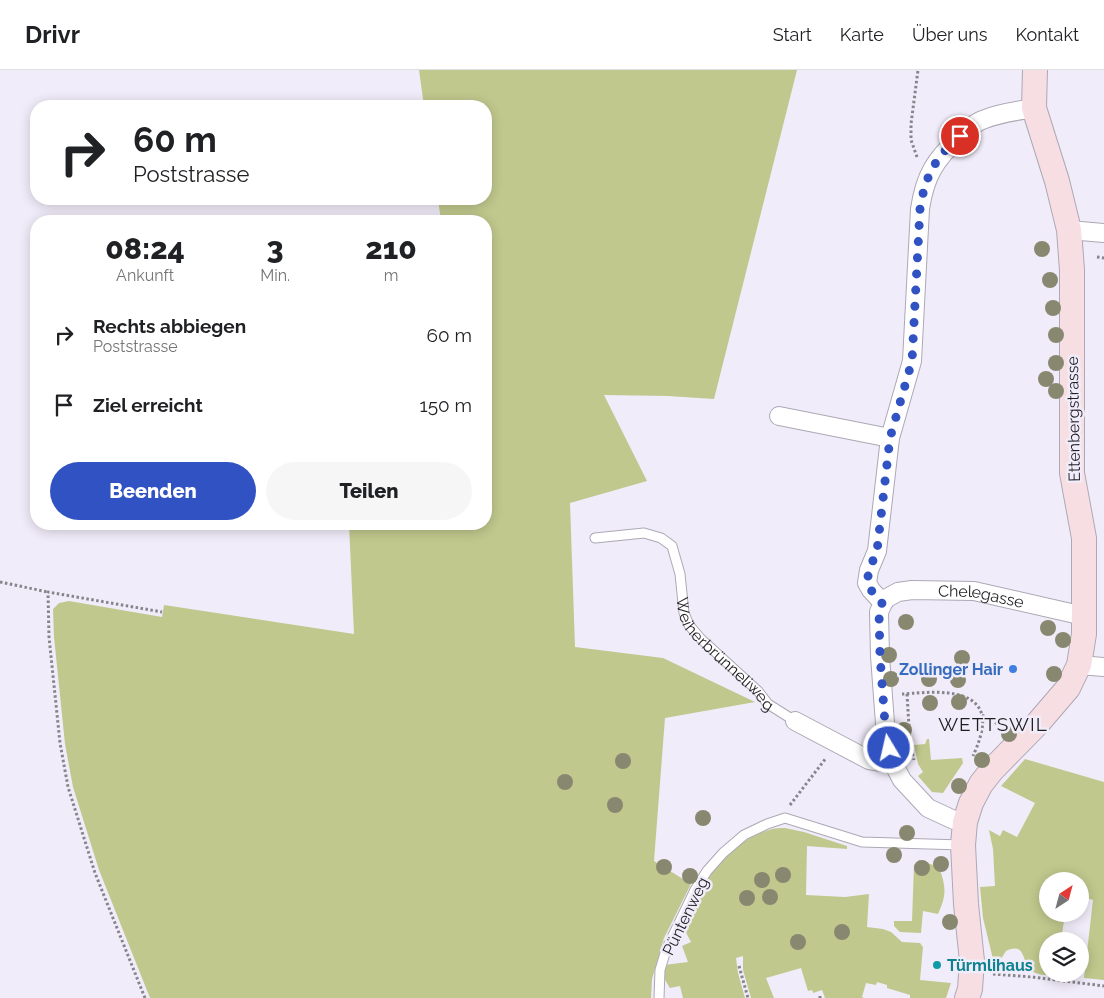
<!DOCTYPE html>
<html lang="de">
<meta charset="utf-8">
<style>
:root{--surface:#fff;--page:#f6f6f6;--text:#202124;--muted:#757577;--line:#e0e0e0;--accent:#3152c3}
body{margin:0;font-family:Raleway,sans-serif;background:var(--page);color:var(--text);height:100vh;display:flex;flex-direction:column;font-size:19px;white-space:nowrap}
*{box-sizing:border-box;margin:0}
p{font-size:16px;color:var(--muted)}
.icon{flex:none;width:28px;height:28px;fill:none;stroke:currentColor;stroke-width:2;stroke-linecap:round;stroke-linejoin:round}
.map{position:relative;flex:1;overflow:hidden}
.panel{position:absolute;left:30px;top:145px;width:462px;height:315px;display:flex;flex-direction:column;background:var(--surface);border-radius:20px;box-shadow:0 2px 12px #0003}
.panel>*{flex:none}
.top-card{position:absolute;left:30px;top:30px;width:462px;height:105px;border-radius:20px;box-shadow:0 2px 12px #0003;background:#fff;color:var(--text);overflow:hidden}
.needle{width:32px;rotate:36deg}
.controls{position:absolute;left:1039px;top:802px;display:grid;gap:10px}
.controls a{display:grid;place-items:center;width:50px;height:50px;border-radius:50%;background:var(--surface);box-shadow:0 2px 12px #0003;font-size:25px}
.pin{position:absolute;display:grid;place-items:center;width:42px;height:42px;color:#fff;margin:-21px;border:2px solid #fff;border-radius:50%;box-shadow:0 1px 5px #0007}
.me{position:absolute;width:55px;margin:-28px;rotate:351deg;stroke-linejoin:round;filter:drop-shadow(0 0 4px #0008)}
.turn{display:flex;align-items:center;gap:18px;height:105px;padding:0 20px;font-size:22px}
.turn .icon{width:65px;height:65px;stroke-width:2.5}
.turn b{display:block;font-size:35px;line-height:42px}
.eta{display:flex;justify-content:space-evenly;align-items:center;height:85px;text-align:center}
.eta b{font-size:30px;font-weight:800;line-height:35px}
.cta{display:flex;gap:10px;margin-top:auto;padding:10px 20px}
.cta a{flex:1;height:58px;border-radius:30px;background:var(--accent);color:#fff;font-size:20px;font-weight:800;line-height:58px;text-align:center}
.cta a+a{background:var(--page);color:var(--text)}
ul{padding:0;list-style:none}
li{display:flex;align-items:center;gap:15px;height:70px;padding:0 20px}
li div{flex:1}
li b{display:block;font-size:19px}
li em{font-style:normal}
header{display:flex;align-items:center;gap:30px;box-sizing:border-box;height:70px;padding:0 25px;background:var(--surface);border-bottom:1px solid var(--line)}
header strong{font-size:24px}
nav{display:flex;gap:28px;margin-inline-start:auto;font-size:18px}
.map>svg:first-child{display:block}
.green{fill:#c1c88d}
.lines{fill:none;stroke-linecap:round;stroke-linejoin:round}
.lane-casing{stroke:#ada8b5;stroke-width:11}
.street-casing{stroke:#ada8b5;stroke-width:20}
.secondary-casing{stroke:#ada8b5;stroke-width:26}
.path{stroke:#87848c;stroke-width:3;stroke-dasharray:2.5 2.5;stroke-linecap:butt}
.lane{stroke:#fff;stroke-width:9}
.street{stroke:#fff;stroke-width:18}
.secondary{stroke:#f7dee3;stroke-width:24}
.tree{fill:#888870}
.route{stroke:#3152c3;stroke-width:9;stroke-dasharray:0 16.2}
.shop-dot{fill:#3f7fe0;stroke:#f1ecf9;stroke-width:2}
.culture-dot{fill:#0f9aa8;stroke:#f1ecf9;stroke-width:2}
.labels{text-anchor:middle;stroke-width:5;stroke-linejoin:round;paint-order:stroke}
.street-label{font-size:16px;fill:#1f1e22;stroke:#f1ecf9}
.shop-label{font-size:16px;font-weight:bold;fill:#366cbe;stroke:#f1ecf9;text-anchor:end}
.culture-label{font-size:16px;font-weight:bold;fill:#0d838f;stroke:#f1ecf9;text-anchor:start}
.quarter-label{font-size:19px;letter-spacing:1px;fill:#1f1e22;stroke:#f1ecf9}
</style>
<header>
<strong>Drivr</strong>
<nav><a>Start</a><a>Karte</a><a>Über uns</a><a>Kontakt</a></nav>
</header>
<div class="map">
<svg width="1104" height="928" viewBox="0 0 1104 928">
<rect width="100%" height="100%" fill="#f1ecf9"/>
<g class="green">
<polygon points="419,0 797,0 714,329 668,326 604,325 647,411 570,433 575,577 663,588 755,632 665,648 654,791 691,814 664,868 652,909 651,928 150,928 99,800 73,717 65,674 54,567 53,539 59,533 69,531 162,547 164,535 354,564 349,454 486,454 486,151 441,151 438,129 486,129 486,36 424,36"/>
<polygon points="927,669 929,669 931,690 962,688 963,693 943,723 932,722 918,706 923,702 918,694 914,675 925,674"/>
<path d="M 1025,689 L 1104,712 L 1104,910 L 1084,908 L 1093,830 L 1080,826 L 1080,811 L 1048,811 L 1048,844 L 1065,844 L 1061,871 L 1048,871 L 1048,904 L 1056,905 C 1048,905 1039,906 1032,901 C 1021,894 1027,871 1006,881 L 1001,889 L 993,889 L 983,848 L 980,817 L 995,816 L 993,779 L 989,760 L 1000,766 L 1003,760 L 1017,767 L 1035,733 L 1001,716 Z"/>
<path d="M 785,758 L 804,762 L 847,776 L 847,779 L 807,776 L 806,825 L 845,827 L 869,824 L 867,857 L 883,859 L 891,862 L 902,872 L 920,873 L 923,877 L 920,910 L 951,913 L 946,928 L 910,928 L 910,925 L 887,918 L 887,915 L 877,912 L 876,915 L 866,913 L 862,927 L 864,928 L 825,928 L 822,920 L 813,923 L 812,920 L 808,921 L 801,898 L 766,908 L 774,928 L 751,928 L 743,900 L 743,886 L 736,888 L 738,903 L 745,928 L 683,928 L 680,916 L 670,918 C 665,910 661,904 664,895 L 688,892 L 682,876 L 691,872 L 681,853 C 687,842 692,830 699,819 C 715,796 741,767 769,760 C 774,758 780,758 785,758 Z"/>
<path d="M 919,790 L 939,797 C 946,817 947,825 938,844 L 923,841 L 921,863 L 900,862 L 894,856 L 894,851 L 912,851 L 914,795 Z"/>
</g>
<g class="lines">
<g class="lane-casing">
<g id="lane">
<path id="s1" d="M 595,468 L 644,463 L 661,468 L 672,476 L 680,504 L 684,543 L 689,555 L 700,568 L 758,621 L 768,634 L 795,651"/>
<polyline points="659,928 660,900 666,880 695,820 707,801 723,783 744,765 767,754 785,748 862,772 962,775"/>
</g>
</g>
<g class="street-casing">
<g id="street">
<polyline points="1069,160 1104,163"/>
<polyline points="779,346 890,368"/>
<path d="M 883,533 L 871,520 L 867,513 L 869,500 L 877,481 L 890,368 L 912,291 L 920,139 C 925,106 935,89 960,67 C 967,60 975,52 985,49 C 1000,43 1017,41 1034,38"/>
<polyline points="1079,595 1104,597"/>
<polyline points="795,651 869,690 882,692 891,689"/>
<path id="s2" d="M 965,752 L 954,750 L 928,738 L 902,710 L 891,689 L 886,667 L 880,586 L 879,542 L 883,533 L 887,528 L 898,522 L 912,520 L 974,521 L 1084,546"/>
</g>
</g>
<g class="secondary-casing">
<polyline id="secondary" points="967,928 970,919 972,891 966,834 963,775 965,752 971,733 981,714 992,700 1038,653 1068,618 1079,595 1084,564 1084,468 1072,403 1072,200 1069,160 1057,111 1034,38 1035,0"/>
</g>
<g class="path">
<polyline points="917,87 911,70 911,54 918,0"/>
<polyline points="1097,187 1104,188"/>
<polyline points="0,512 48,522"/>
<path d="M 902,624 C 924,623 974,615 982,645 C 985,657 978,675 973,686"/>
<polyline points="907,624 910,673 914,690"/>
<polyline points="982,645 1003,657"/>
<polyline points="790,735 826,688"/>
<polyline points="739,896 748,928"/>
<polyline points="993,904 1032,907 1104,916"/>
<polyline points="820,926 820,928"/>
<polyline points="145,928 95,803 68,717 60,673 49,567 48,522 162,542"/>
</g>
<use href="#lane" class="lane"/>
<use href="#street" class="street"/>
<use href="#secondary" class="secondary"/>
</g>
<g class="tree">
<circle cx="1042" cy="179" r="8"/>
<circle cx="1050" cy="210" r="8"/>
<circle cx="1053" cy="238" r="8"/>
<circle cx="1056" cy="265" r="8"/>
<circle cx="1056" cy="293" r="8"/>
<circle cx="1046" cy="309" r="8"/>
<circle cx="1056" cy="321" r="8"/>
<circle cx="906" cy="552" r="8"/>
<circle cx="1048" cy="558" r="8"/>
<circle cx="1063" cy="570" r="8"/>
<circle cx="889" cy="585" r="8"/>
<circle cx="962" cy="588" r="8"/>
<circle cx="1054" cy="604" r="8"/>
<circle cx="891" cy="609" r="8"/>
<circle cx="929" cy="609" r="8"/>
<circle cx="958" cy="610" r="8"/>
<circle cx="959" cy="632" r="8"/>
<circle cx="930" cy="633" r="8"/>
<circle cx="904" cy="660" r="8"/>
<circle cx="1009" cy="664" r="8"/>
<circle cx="905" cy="677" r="8"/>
<circle cx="982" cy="690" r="8"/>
<circle cx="623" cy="691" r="8"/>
<circle cx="565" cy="712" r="8"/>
<circle cx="959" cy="716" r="8"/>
<circle cx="615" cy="735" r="8"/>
<circle cx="703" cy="748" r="8"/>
<circle cx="907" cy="763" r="8"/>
<circle cx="894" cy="785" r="8"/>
<circle cx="941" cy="794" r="8"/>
<circle cx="664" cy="797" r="8"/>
<circle cx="922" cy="798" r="8"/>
<circle cx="783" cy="805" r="8"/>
<circle cx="690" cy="806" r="8"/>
<circle cx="762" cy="810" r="8"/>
<circle cx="770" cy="827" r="8"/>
<circle cx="747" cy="828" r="8"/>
<circle cx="950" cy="852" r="8"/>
<circle cx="842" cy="862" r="8"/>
<circle cx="798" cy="872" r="8"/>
</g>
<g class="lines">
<path class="route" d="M 889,678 L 886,667 L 880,586 L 879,542 L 882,533 L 871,520 L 867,513 L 869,500 L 877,481 L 890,368 L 912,291 L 920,139 C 925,106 935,88 960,66"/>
</g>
<circle class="shop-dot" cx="1013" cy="599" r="5"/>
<circle class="culture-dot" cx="937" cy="895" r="5"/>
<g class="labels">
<g class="street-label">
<text transform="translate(1073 349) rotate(-91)" y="6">Ettenbergstrasse</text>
<text dy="6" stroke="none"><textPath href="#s2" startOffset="362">Chelegasse</textPath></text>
<text dy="6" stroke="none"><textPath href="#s1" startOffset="206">Weiherbrünneliweg</textPath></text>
<text transform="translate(685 846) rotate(-64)" y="6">Püntenweg</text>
</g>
<g class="shop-label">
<text x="1003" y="605">Zollinger Hair</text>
</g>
<g class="culture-label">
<text x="947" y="901">Türmlihaus</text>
</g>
<g class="quarter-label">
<text x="993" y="661">WETTSWIL</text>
</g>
</g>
</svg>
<div class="controls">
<a><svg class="needle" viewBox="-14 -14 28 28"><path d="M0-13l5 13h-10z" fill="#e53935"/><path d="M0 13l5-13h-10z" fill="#757577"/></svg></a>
<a><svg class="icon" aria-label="layers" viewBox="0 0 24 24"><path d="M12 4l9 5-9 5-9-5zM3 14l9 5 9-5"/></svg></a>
</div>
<div class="pin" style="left:960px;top:66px;background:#d93025"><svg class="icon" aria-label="arrive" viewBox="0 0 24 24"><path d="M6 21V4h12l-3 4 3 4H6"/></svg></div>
<svg class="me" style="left:889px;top:678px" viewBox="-20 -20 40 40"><circle r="17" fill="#3152c3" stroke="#fff" stroke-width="3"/><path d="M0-11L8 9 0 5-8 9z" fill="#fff"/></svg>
<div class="top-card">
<div class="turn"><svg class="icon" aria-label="right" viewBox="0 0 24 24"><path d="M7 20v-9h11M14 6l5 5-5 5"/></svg><div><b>60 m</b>Poststrasse</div></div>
</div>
<section class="panel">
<div class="eta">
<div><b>08:24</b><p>Ankunft</p></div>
<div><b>3</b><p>Min.</p></div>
<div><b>210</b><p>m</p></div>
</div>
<ul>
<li><svg class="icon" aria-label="right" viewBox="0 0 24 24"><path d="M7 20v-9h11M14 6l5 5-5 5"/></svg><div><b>Rechts abbiegen</b><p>Poststrasse</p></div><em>60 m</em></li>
<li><svg class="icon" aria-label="arrive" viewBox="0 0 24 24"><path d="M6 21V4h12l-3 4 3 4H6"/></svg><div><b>Ziel erreicht</b></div><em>150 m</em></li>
</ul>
<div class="cta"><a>Beenden</a><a>Teilen</a></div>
</section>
</div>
